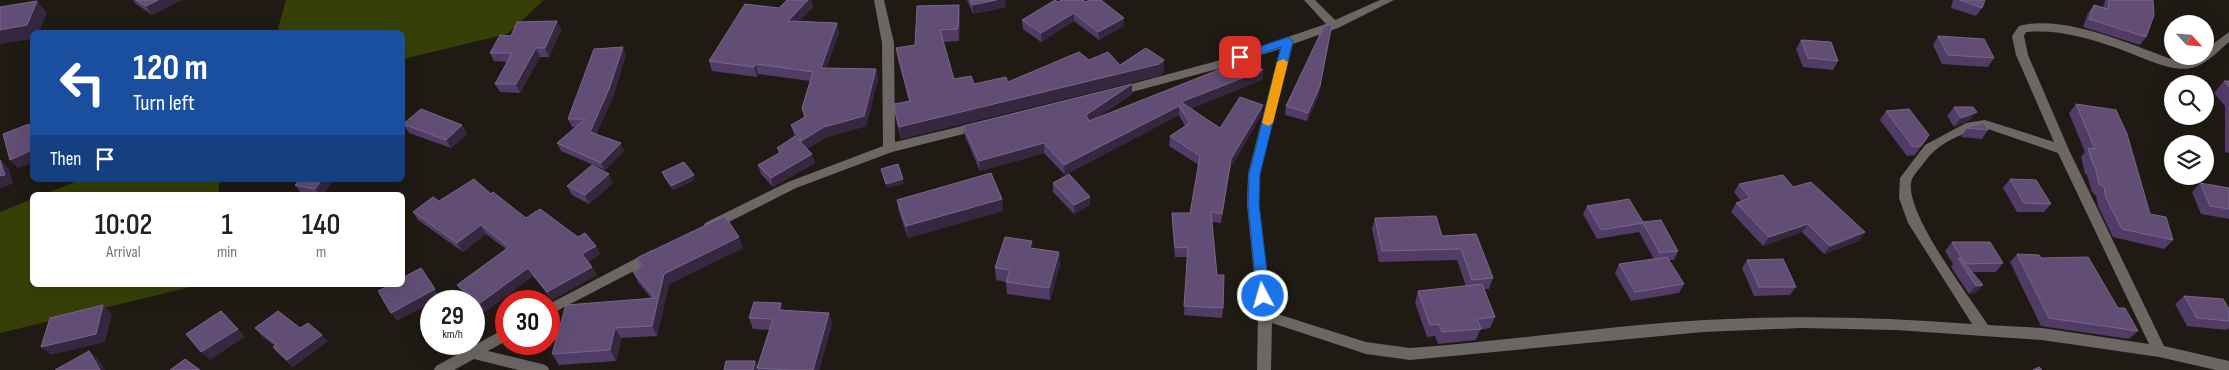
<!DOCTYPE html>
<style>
:root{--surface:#fff;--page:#f2f2f2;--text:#202124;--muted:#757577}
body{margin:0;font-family:"Sofia Sans Condensed",sans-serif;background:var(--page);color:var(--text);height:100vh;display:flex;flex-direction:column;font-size:19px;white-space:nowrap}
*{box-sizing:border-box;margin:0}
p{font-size:16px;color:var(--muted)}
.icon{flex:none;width:28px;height:28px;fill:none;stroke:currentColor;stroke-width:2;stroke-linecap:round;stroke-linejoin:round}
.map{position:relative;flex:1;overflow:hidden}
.drawer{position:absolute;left:30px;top:192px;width:375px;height:95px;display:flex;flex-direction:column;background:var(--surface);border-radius:8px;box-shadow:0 5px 20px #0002}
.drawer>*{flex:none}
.banner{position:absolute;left:30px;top:30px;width:375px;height:152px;border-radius:8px;box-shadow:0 5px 20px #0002;background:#1a4fa0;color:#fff;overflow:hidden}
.needle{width:32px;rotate:116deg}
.tools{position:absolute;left:2164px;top:15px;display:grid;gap:10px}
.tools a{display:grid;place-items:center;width:50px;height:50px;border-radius:50%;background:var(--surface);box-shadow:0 5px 20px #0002;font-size:25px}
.speed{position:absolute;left:420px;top:290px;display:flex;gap:10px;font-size:25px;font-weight:700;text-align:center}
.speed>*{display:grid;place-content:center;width:65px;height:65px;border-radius:50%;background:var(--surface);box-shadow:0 5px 20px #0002;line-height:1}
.speed small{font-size:12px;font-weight:400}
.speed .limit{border:8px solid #d22;background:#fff;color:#111}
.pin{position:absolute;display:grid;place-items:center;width:42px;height:42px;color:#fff;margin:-21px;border-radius:10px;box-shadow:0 2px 8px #0006}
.me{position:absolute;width:55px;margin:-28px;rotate:354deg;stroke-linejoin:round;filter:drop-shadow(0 0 4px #0008)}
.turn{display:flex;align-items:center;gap:18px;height:105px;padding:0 20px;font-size:22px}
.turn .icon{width:65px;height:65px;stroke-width:2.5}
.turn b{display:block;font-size:35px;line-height:42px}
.then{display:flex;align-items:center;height:48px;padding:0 20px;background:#0003;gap:10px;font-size:19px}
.eta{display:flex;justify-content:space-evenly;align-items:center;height:85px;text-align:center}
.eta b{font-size:30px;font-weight:600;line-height:35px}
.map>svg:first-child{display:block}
.green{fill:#364006}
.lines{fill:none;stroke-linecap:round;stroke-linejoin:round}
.minor{fill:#6a6764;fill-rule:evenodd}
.wall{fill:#513b67}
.shaded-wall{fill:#362640}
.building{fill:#624e75;stroke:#786787}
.route{fill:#1a73e8;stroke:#114b97}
.slow{fill:#f59e0b}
</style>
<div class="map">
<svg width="2229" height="370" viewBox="0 0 2229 370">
<rect width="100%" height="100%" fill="#201a14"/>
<g class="green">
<polygon points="286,0 544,0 507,34 403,59 402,32 277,32"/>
<polygon points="80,180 220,180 218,195 42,195"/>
<polygon points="32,199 32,285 199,285 0,333 0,212"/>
</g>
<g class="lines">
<g class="minor">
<polygon points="874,0 884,0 894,43 895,142 979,122 983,123 985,126 983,129 892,152 796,188 715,229 705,229 704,226 705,223 788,182 883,146 882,43"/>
<path d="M 1304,0 L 1315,0 L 1335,20 L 1380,0 L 1394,0 L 1338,28 L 1293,44 L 1260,174 L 1259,204 L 1271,312 L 1366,342 L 1410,348 C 1508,341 1606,326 1704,320 C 1794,315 1883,317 1972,324 L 1908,223 L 1899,198 L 1900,178 L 1925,145 L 1966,123 L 1985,120 L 2054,142 L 2016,55 L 2012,36 L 2019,26 C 2065,14 2131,45 2174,60 C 2189,62 2193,56 2205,56 L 2205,50 L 2229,32 L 2229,42 C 2218,51 2206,65 2191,68 C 2171,73 2137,55 2117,48 C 2088,38 2058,29 2026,32 L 2024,36 L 2028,55 L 2069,150 L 2164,346 L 2229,361 L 2229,370 L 2216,370 L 2159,357 L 2042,340 L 1896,330 L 1801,328 L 1703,332 L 1410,360 L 1366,354 L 1272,323 L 1271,370 L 1257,370 L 1258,315 L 1247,204 L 1248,174 L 1280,49 L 1225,67 L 1117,96 L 1111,92 L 1113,89 L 1217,61 L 1326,24 ZM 1985,128 L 2058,153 L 2149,344 L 2042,328 L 1988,325 C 1970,297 1901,209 1912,179 C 1915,173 1922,166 1926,160 C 1939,143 1963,132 1985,128 Z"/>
<polygon points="652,250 657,251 659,255 657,259 549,315 549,304"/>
<polygon points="506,328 506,341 488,351 542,364 547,366 549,370 518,370 474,359 454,370 434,370 436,366"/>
</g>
</g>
<g class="wall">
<polygon points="133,0 181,0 152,15 135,3"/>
<polygon points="787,0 811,0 813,7 799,21 837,23 839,33 826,68 876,69 878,79 866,126 827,137 807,149 815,163 773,187 761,174 758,165 779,154 777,148 796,138 794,135 791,125 805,117 802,108 810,81 758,74 757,77 712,71 709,61 779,8"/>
<polygon points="967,0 1005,0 1006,7 973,14"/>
<polygon points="1953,0 1985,0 1982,8 1976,16 1951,8"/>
<polygon points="2105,0 2153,0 2146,37 2140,45 2083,27 2088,13 2094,5 2103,8"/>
<polygon points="1058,2 1086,2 1124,18 1124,26 1099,40 1074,21 1041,42 1023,29 1022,20"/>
<polygon points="959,5 960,16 959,41 943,42 954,79 974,84 1008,82 1089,60 1120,65 1164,60 1164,72 1158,76 901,139 897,124 895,112 909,101 898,60 896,48 915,45"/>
<polygon points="557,21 561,30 549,57 540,57 520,93 500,92 495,84 508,62 494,61 490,53 511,36"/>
<polygon points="1938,36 1994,58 1988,67 1942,64 1933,45"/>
<polygon points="1801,40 1838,61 1833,70 1803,67 1796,49"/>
<polygon points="626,55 613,97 596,134 624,151 605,170 561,151 557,143 576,127 572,127 568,119"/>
<polygon points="1263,70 1262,80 1190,109 1220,128 1261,115 1230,169 1221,223 1212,222 1217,275 1223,308 1222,318 1184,315 1187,257 1175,257 1172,223 1172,213 1190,213 1199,165 1169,146 1170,136 1185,126 1179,115 1065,175 1044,153 980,171 965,136 963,126 1132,84 1132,94 1098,117"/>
<polygon points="2224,81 2229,81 2229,153 2225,152 2225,106 2214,93"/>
<polygon points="1319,95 1307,121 1285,115 1286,106"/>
<polygon points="2076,104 2150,214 2173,240 2164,249 2113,237 2098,206 2096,196 2092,192 2087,175 2085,174 2081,157 2085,152 2069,113"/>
<polygon points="1954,107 1970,120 1954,127 1947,116"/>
<polygon points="1886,111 1929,135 1915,155 1907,156 1880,120"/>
<polygon points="403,124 462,125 467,134 451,148 409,133"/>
<polygon points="1967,128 1988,130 1982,139 1961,137"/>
<polygon points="662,172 695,180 673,190 664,177"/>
<polygon points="2010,179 2051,204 2044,212 2017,212 2003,188"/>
<polygon points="300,180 334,180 322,195 310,195 301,193 295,185"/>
<polygon points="613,183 589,204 572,195 567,186"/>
<polygon points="1053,183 1090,197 1090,205 1074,214 1053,192"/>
<polygon points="2200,183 2229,188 2229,219 2201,214 2192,192"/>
<polygon points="1739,184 1793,187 1865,232 1859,241 1824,254 1802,232 1763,246 1731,212 1736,203 1741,201 1734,192"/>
<polygon points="491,194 526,218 578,237 596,246 600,254 588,262 592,267 597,275 552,300 533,276 485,312 463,293 457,285 506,249 486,234 463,252 418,220 413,212 439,201"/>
<polygon points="1002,199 1003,211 908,238 899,212 897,200"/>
<polygon points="1587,206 1643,222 1678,251 1674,260 1669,260 1684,284 1679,293 1631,301 1615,273 1619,264 1654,259 1639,232 1597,239 1583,214"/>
<polygon points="1375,218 1442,236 1476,234 1493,278 1489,289 1484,289 1495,317 1490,328 1480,330 1476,340 1438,344 1435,336 1427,337 1415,303 1418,291 1466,286 1457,260 1379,262 1372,229"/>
<polygon points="1952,242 2003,263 1996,272 1972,272 1983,285 1975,293 1969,294 1951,267 1953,264 1945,251"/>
<polygon points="743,248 669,284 657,336 621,338 616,361 559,365 552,354 651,298 638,282 633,272 641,267 637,258"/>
<polygon points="1033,248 1059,252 1060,264 1050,300 1007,294 1006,282 996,280 995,268"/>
<polygon points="2017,254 2041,258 2118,308 2138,331 2129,339 2041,326 2010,262"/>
<polygon points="1747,260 1796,287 1790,295 1754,296 1742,268"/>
<polygon points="2184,296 2229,309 2229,328 2227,330 2187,326 2175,304"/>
<polygon points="783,311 829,313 832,324 819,370 724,370 755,361 758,366 770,330 753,329 749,318"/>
<polygon points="255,328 300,328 328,341 293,367 279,354 273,347 275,346 261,335"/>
</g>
<g class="shaded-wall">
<polygon points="158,0 181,0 152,15 146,6"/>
<polygon points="808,0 811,0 813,7 791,31 788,21"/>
<polygon points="996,0 1005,0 1006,7 973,14 972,5"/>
<polygon points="37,1 47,13 39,32 32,32 32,39 0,44 0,30"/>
<polygon points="959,5 960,16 959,41 958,29"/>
<polygon points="1074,13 1074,21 1041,42 1041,33"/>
<polygon points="1124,18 1124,26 1099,40 1098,32"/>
<polygon points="557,21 561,30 549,57 545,48"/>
<polygon points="837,23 839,33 823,78 821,68"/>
<polygon points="1332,24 1319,95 1307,121 1308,113"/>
<polygon points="623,47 626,55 613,97 593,140 590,132"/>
<polygon points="536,48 540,57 520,93 516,84"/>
<polygon points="1164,60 1164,72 1158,76 901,139 899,127"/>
<polygon points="756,64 758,74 757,77 754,67"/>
<polygon points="876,69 878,79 866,126 827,137 803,151 801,141"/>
<polygon points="1263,70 1262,80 1183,112 1181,102"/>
<polygon points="1132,84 1132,94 1086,125 1086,115"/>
<polygon points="1263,105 1261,115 1230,169 1221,223 1231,159"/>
<polygon points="1179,106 1179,115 1065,175 1064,165"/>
<polygon points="1977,112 1970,120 1954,127 1961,118"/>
<polygon points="29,124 32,128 32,135"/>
<polygon points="462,125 467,134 451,148 446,140"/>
<polygon points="621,143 624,151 605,170 601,163"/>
<polygon points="1044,143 1044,153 980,171 979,161"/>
<polygon points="32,150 32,163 18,168 10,160"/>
<polygon points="812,154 815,163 773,187 771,178"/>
<polygon points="1,160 9,169 13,183 0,189"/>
<polygon points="609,174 613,183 589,204 585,195"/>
<polygon points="694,175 695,180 673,190 671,186"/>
<polygon points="903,179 904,184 887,188 886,184"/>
<polygon points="322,180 334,180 322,195 319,195 315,189"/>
<polygon points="1090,197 1090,205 1074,214 1074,205"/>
<polygon points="1002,199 1003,211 908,238 906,226"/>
<polygon points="1808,224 1802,232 1763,246 1769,237"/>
<polygon points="481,225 486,234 463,252 457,243"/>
<polygon points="1865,232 1859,241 1824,254 1830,246"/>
<polygon points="739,237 743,248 669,284 657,336 652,326 664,274"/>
<polygon points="596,246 600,254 586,263 582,254"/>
<polygon points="1059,252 1060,264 1050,300 1049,288"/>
<polygon points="592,267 597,275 552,300 547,292"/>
<polygon points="528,268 533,276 485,312 480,303"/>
<polygon points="427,277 440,298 434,301 431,301 431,303 397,321 391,313"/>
<polygon points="1983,285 1975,293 1969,294 1976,286"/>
<polygon points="781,303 785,314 779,310"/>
<polygon points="103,305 112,314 105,342 51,355 41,347"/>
<polygon points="829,313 832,324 819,370 813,370"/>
<polygon points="615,328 621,338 616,361 610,350"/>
<polygon points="238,329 245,337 210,360 201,352"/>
<polygon points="322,335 328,341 293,367 287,360"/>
<polygon points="89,351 98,359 105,370 100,370"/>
<polygon points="755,361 758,368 757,368 758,370 753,370"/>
</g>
<g class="building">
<polygon points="136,0 158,0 146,6"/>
<polygon points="787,0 808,0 788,21 837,23 821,68 876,69 864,116 824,127 801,141 791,125 805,117 802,108 813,72 756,64 754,67 709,61 745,4 779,8"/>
<polygon points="970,0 996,0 972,5"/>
<polygon points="1055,0 1058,2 1062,0 1083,0 1086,2 1089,0 1101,0 1124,18 1098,32 1074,13 1041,33 1022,20"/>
<polygon points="1960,0 1985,0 1982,8"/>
<polygon points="2109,0 2153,0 2154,15 2146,37 2089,19 2094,5 2108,9"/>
<polygon points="37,1 27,25 0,30 0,7"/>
<polygon points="959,5 958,29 940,30 954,79 971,76 974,84 1006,77 1008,82 1079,52 1089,60 1108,52 1120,65 1146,48 1164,60 1159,64 899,127 895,112 894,104 910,101 896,48 915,45 917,6"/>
<polygon points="557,21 545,48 536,48 516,84 495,84 512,53 490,53 500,35 511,36 517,22"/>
<polygon points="1332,24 1320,86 1308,113 1286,106 1324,26"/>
<polygon points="1938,36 1984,39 1994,58 1948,55"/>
<polygon points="1801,40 1831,42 1838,61 1808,58"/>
<polygon points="623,47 609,89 590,132 621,143 601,163 557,143 585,119 568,119 594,49"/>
<polygon points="1251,57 1263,70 1181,102 1220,128 1240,97 1263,105 1231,159 1222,214 1211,212 1217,275 1224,275 1223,308 1184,306 1188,247 1175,248 1172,213 1190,213 1200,156 1170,136 1190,123 1179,106 1064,165 1044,143 979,161 963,126 1132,84 1086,115 1089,121"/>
<polygon points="2224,81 2229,81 2229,87"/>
<polygon points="2076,104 2116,110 2127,134 2150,214 2166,217 2173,240 2122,229 2106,198 2104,187 2099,184 2095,166 2093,165 2088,148 2095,149"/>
<polygon points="1954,107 1973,107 1977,112 1961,118"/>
<polygon points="421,109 462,125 446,140 403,124"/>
<polygon points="1909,109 1929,135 1921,146 1913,147 1886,111"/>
<polygon points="1984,123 1988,130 1967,128 1975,125"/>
<polygon points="29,124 32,135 32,150 10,160 3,134"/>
<polygon points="795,136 812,154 771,178 758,165 781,152 777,148"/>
<polygon points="0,160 5,175 0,176"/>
<polygon points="684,162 694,175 671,186 662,172"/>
<polygon points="898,164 903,179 886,184 881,169"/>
<polygon points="592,165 609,174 585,195 567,186"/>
<polygon points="991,173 1002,199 906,226 897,200"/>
<polygon points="1069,174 1090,197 1074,205 1053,183"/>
<polygon points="1783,175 1793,187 1811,182 1865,232 1830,246 1808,224 1769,237 1736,203 1750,198 1739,184"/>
<polygon points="474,179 491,194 493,192 526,218 540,209 578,237 585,233 596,246 582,254 592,267 547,292 528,268 480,303 457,285 509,247 481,225 457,243 413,212 433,197 439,201"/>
<polygon points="2010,179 2036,180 2051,204 2024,203"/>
<polygon points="300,180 322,180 315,189 295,185"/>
<polygon points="2200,183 2229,188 2229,209 2210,206"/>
<polygon points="1629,199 1643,222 1661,220 1678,251 1660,253 1643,223 1601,230 1587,206"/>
<polygon points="725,216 739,237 664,274 652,326 615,328 610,350 552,354 566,305 655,298 633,272 642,266 637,258"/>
<polygon points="1436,216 1442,236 1476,234 1493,278 1472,280 1461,249 1382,251 1375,218"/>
<polygon points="1005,237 1032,241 1030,248 1059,252 1049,288 1006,282 1010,270 995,268"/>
<polygon points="1952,242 1990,242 2003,263 1965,264"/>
<polygon points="2017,254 2039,255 2041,258 2088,257 2118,308 2125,308 2138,331 2049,318"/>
<polygon points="1667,257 1684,284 1635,292 1619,264"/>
<polygon points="1958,258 1960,258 1983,285 1976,286"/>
<polygon points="1783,259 1796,287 1759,287 1747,260"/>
<polygon points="421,268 435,289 391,313 378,291 390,285 402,285 402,278"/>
<polygon points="1482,284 1495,317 1477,319 1481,329 1442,332 1439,324 1430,325 1418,291"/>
<polygon points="2184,296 2223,299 2229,309 2229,321 2197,318"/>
<polygon points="754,302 781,303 779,310 829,313 813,370 790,370 757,368 773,319 749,318"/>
<polygon points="103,305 96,334 41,347 50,318"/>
<polygon points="221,311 238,329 201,352 186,334"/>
<polygon points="278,311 300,328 308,323 322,335 287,360 273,347 277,345 255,328"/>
<polygon points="89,351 100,370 55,370"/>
<polygon points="185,359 200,370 170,370"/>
<polygon points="726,361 755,361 753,370 724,370"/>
<polygon points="2039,367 2042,370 2033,370"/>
</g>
<polygon class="route" points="1288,37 1293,41 1260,174 1259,204 1270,296 1268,300 1259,300 1257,296 1248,204 1249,174 1281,47 1240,61 1235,57 1236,55"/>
<polygon class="slow" points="1283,59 1288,62 1273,123 1268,126 1262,123 1277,62"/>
</svg>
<div class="tools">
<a><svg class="needle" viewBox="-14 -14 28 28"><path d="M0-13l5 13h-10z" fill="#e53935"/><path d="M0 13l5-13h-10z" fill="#757577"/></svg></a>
<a><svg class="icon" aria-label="search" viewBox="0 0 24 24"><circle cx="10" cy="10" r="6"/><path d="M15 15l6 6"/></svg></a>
<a><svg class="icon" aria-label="layers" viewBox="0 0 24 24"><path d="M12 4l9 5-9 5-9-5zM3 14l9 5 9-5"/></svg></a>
</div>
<div class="speed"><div>29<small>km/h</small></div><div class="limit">30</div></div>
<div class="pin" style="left:1240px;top:57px;background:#d93025"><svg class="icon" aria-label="arrive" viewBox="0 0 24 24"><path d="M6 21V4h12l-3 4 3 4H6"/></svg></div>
<svg class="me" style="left:1263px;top:296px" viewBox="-20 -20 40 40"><circle r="17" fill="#1a73e8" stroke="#fff" stroke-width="3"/><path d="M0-11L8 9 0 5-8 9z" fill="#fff"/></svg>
<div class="banner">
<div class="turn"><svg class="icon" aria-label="left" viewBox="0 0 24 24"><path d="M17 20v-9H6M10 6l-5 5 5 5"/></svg><div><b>120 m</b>Turn left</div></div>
<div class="then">Then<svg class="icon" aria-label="arrive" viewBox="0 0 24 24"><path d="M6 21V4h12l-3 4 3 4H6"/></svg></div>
</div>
<section class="drawer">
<div class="eta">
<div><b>10:02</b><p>Arrival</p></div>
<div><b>1</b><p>min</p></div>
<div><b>140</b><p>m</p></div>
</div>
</section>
</div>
